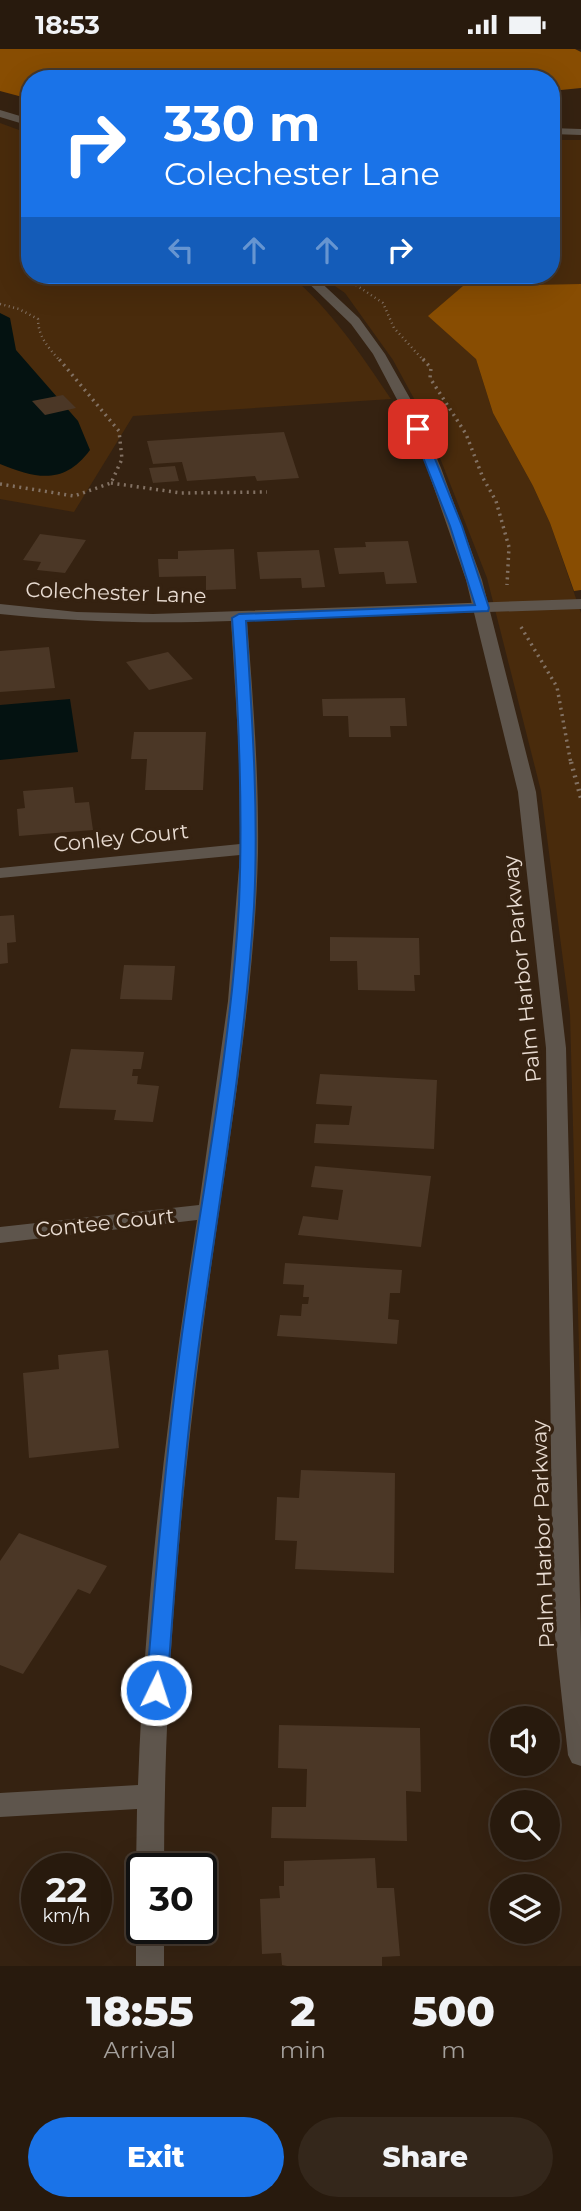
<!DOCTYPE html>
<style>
:root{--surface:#281a0d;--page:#34271b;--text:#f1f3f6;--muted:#a5a19d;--line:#44382e;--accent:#1a73e8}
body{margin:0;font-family:Montserrat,sans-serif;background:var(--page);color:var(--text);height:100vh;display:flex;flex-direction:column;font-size:26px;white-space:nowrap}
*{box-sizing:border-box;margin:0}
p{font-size:23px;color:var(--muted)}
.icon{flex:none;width:38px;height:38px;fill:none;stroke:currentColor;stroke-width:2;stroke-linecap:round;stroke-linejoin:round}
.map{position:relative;height:1917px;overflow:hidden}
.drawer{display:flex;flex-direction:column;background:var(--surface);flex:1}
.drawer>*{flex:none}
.banner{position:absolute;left:21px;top:21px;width:539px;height:214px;border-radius:28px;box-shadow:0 7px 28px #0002,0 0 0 2px var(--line);background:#1a73e8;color:#fff;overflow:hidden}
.tools{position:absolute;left:490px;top:1657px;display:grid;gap:14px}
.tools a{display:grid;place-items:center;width:70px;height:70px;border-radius:50%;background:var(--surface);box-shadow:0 7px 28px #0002,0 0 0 2px var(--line);font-size:35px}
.speed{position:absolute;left:21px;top:1804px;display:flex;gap:14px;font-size:35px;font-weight:700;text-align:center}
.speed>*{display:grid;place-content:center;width:91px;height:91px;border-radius:50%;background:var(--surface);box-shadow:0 7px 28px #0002,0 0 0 2px var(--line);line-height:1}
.speed small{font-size:18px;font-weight:400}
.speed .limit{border:4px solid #111;border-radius:10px;background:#fff;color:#111}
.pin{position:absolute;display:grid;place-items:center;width:60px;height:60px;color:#fff;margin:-30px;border-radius:14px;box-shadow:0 4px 10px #0006}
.me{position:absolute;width:77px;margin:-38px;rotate:4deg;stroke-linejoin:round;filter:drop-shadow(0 0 5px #0008)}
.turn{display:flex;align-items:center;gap:24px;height:147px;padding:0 28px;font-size:32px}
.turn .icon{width:91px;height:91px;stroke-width:2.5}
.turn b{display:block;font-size:49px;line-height:60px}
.lanes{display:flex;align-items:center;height:66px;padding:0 28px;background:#0003;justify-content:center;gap:35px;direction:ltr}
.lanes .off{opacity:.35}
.eta{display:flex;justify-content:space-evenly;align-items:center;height:119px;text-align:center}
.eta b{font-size:42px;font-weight:800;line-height:49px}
.primary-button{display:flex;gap:14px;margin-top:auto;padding:14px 28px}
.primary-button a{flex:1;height:80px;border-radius:42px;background:var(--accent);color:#fff;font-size:28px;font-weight:800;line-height:80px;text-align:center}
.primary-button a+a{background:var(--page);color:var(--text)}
.status{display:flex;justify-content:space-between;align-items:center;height:49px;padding:0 35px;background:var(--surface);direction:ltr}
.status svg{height:19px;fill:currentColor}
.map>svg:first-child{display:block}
.green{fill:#492b0c}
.forest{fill:#884d02}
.water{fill:#041211}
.building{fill:#4b3726}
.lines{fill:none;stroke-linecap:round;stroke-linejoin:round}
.path-far2{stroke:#827163;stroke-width:2.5;stroke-dasharray:1 3.5;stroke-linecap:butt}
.path-far1{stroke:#827163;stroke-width:3.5;stroke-dasharray:2 4.5;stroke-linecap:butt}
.path{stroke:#827163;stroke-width:4.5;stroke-dasharray:2 5;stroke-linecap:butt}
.minor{fill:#5e554c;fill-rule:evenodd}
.tertiary{fill:#5e554c;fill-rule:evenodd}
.route{fill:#1a73e8;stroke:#114b97;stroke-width:2}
.labels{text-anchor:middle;stroke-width:7;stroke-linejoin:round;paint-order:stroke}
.street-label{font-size:21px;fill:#e8dbd1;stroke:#352211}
</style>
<div class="status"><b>18:53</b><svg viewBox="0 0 49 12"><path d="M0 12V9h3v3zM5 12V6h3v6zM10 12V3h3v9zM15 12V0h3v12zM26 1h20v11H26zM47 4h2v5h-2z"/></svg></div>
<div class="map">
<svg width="581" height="1917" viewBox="0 0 581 1917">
<rect width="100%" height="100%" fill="#352211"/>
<g class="green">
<path d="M 0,74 L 30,85 L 30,226 L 290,226 C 332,262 360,304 391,350 L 133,367 L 74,463 L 0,450 Z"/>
<polygon points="551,91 581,91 581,235 464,237 476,310 493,364 533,437 550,474 581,564 581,1373 570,965 541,742 487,529 424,368 393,311 345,244 319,226 551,226"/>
</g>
<g class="forest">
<path d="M 0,0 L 575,0 L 581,3 L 581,39 L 551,42 L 551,30 L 220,30 C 157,26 93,30 30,30 L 30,50 L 0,42 Z"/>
<polygon points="581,235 581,541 574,542 550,474 533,437 493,364 476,310 428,267 463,237"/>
</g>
<g class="water">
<path d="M 0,264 L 10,269 L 16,301 L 78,372 L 90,401 C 64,436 37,430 0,415 Z"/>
<polygon points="70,650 78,703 0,711 0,656"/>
</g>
<g class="building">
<polygon points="63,346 76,359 45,366 32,352"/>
<polygon points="284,383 299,429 257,432 255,427 187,432 182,413 153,415 147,392"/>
<polygon points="175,417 179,432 153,434 149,419"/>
<polygon points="40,485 86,491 65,524 37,521 41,513 23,511"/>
<polygon points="408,492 417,534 386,535 384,523 339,525 334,499 366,498 365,493"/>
<polygon points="234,500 236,540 206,541 206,527 159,528 158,510 178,510 178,502"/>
<polygon points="319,501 325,538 302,539 301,529 260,530 257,503"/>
<polygon points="49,598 55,639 0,643 0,602"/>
<polygon points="168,603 193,630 149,641 126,613"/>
<polygon points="405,649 407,677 390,677 391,688 349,688 348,667 323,667 322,650"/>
<polygon points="134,683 206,683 203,741 145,741 147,710 131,710"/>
<polygon points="73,738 75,754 89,753 93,781 19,787 17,760 25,759 23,742"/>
<polygon points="14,866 16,893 7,894 8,914 0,915 0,867"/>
<polygon points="330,888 419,889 420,926 414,926 415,942 358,941 357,912 330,912"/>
<polygon points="124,916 175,917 172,951 120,950"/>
<polygon points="71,1000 144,1003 141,1020 133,1020 132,1027 138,1027 137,1035 159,1037 153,1073 114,1071 116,1061 59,1059"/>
<polygon points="320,1025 437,1031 434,1100 314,1094 316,1075 349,1076 352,1057 316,1055"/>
<polygon points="315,1117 431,1127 421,1198 298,1186 303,1167 338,1171 343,1141 311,1138"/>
<polygon points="285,1214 402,1221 400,1244 390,1244 388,1270 399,1271 397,1295 277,1287 280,1266 301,1267 302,1255 308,1255 309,1248 303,1248 304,1236 283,1235"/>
<polygon points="108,1301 119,1399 29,1409 23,1324 59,1320 58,1306"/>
<polygon points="301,1421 395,1424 394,1524 295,1520 297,1492 275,1491 277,1448 299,1449"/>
<polygon points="19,1484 107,1517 90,1545 78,1540 23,1625 0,1616 0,1512"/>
<polygon points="279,1676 420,1679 421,1743 406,1742 407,1792 271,1789 272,1758 306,1758 307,1720 278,1719"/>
<polygon points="375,1809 377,1839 394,1839 400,1907 382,1908 382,1917 287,1917 282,1916 281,1904 262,1905 260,1850 280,1849 279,1837 284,1837 284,1812"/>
</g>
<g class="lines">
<g class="path-far2">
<polyline points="341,226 383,254 394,279 424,312"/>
<path d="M 0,255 L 19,260 L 38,270 C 38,288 49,299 60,312"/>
</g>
<g class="path-far1">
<polyline points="423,310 431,319 430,329 466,385 483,429 496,452 509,498 507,536"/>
<polyline points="111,434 181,444 267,443"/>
<polyline points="0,435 74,447 111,434 122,410 119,382 59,310"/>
<polyline points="521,578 557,638 571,715"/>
</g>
<polyline class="path" points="571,713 581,749"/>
<g class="minor">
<polygon points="551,79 581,80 581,86 551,85"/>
<path d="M 581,550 L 581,560 L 247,571 C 253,649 259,726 258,804 C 254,966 222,1126 202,1286 C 179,1463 164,1641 164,1820 L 142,1820 L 142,1829 L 136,1820 L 137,1760 L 0,1768 L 0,1744 L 138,1736 C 145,1546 168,1358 197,1171 L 0,1194 L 0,1178 L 199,1156 L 228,952 L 240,806 L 0,829 L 0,819 L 240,795 L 239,704 L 231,572 C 153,575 78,573 0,565 L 0,555 L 77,563 L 153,565 Z"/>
<polygon points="142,1870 142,1880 164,1880 164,1917 136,1917 136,1880"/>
</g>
<g class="tertiary">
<polygon points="0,61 30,70 30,77 0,68"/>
<polygon points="300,226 313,226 359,269 385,305 416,360 441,419 482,531 536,743 566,999 581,1590 581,1717 572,1714 568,1706 553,1568 546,999 518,743 466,531 427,419 402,360 373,305 351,275"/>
</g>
</g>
<path class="route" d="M 418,376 L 423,380 L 462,477 L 489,559 L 488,562 L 246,572 C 252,667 259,762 254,858 C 245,1000 221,1140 201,1281 C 184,1401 176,1521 167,1641 L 164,1647 L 156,1650 L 149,1647 L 146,1641 C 156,1522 166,1404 182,1285 C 202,1142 231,1000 239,855 C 243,759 239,664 232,569 L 239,565 L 475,556 L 450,477 L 412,380 Z"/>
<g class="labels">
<g class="street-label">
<text transform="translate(116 544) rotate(2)" y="7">Colechester Lane</text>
<text transform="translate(121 789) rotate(-6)" y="7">Conley Court</text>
<text transform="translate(522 920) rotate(-96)" y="7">Palm Harbor Parkway</text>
<text transform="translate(105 1174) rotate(-6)" y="7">Contee Court</text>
<text transform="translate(543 1485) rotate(-92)" y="7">Palm Harbor Parkway</text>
</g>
</g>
</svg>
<div class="tools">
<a><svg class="icon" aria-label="sound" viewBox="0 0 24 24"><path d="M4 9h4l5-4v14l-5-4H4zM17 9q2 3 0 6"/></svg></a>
<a><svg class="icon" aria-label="search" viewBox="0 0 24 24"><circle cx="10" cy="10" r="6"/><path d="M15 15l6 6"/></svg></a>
<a><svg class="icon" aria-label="layers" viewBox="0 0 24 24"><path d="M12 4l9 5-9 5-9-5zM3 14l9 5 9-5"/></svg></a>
</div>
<div class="speed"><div>22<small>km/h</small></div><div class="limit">30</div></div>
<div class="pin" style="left:418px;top:380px;background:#d93025"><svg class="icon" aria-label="arrive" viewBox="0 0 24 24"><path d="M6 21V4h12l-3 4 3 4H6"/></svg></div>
<svg class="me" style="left:156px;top:1641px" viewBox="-20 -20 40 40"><circle r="17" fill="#1a73e8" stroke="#fff" stroke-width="3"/><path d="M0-11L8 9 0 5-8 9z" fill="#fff"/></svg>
<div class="banner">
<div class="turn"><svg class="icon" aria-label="right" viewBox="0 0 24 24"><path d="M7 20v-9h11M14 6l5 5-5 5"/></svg><div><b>330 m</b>Colechester Lane</div></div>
<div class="lanes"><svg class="icon off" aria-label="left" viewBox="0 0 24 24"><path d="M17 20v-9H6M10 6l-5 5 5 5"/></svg><svg class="icon off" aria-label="ahead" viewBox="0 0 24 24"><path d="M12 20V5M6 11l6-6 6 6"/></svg><svg class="icon off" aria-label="ahead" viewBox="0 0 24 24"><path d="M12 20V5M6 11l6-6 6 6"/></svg><svg class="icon" aria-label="right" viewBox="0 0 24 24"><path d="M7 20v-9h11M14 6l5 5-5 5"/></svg></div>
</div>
</div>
<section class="drawer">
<div class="eta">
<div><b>18:55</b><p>Arrival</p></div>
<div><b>2</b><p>min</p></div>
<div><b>500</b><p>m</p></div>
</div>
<div class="primary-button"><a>Exit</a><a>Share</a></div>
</section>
